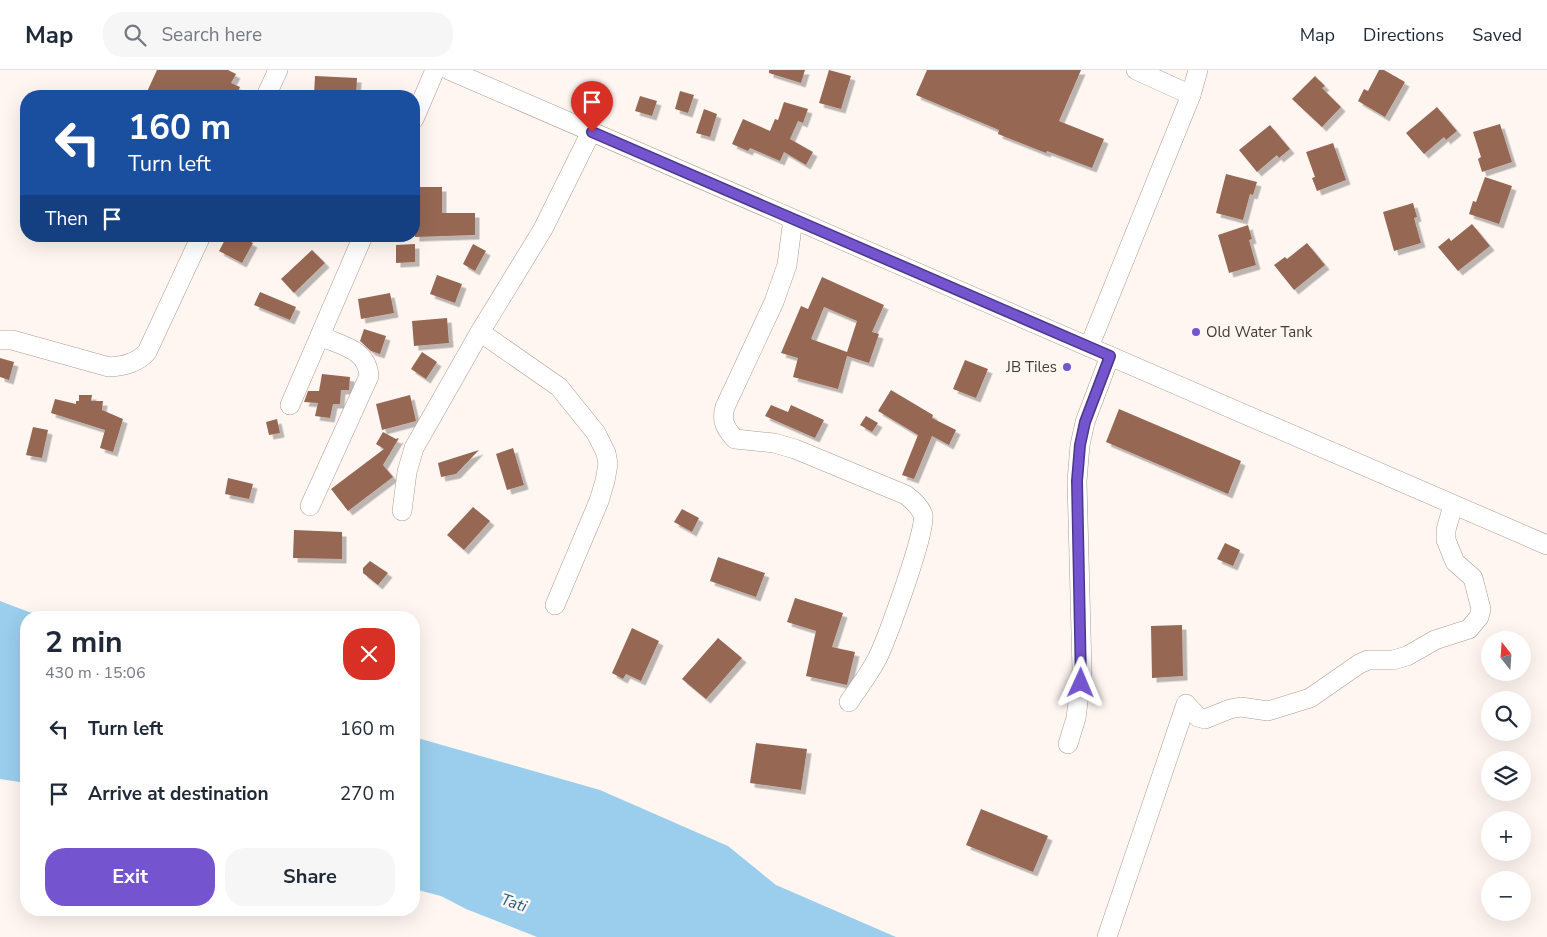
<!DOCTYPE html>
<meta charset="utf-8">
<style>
:root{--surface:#fff;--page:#f6f6f7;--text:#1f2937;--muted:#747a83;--line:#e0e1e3;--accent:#7455cf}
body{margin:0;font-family:"Nunito Sans",sans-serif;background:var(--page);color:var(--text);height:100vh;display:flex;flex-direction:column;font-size:19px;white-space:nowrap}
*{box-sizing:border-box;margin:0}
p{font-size:16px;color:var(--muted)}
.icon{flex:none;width:28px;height:28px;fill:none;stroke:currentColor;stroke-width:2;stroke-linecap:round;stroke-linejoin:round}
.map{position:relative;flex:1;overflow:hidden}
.side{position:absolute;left:20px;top:541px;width:400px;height:305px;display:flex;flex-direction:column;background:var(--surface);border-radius:20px;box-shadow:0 5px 20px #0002}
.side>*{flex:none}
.guide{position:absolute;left:20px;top:20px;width:400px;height:152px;border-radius:20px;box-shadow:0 5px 20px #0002;background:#1a4fa0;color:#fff;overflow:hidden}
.needle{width:32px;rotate:343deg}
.fabs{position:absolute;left:1481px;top:561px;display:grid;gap:10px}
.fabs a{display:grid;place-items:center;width:50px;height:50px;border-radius:50%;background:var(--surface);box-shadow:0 5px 20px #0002;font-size:25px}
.pin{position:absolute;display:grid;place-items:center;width:42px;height:42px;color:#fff;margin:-51px -21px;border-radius:50% 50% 50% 0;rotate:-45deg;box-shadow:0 0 5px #0007}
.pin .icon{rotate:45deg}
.me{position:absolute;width:55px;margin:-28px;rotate:1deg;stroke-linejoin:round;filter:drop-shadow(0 0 4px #0008)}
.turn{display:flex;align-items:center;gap:18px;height:105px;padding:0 25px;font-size:22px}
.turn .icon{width:65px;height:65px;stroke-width:2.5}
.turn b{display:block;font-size:35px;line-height:42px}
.then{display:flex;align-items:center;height:48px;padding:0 25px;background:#0003;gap:10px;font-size:19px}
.round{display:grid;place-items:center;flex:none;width:52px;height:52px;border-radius:20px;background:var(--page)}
.summary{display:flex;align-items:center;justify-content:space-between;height:85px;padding:0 25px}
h1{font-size:30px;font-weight:700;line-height:38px}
.cta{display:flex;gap:10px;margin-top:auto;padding:10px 25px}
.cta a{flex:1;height:58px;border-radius:20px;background:var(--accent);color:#fff;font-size:20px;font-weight:700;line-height:58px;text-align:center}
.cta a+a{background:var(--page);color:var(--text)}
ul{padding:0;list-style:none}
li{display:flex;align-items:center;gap:15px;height:65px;padding:0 25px}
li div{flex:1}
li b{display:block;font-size:19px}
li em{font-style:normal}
header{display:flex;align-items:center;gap:30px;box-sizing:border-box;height:70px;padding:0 25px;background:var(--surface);border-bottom:1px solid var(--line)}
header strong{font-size:24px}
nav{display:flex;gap:28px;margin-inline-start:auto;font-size:18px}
.search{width:350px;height:45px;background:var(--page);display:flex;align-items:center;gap:12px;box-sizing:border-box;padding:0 18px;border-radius:20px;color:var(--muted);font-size:19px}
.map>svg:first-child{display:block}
.water{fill:#9bceec}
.building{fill:#966853;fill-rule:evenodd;filter:url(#shadow)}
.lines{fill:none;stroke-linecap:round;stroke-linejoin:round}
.minor-casing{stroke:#ae9a91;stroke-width:20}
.minor{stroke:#fff;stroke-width:19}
.route-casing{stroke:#4b3787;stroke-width:12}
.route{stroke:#7455cf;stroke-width:9}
.poi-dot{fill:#7455cf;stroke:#fff6f2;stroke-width:2}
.labels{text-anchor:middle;stroke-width:5;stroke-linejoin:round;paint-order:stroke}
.poi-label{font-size:15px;fill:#433b37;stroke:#fff6f2;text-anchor:start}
.water-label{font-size:16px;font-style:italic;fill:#225f7d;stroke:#fff6f2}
</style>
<header>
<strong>Map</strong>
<div class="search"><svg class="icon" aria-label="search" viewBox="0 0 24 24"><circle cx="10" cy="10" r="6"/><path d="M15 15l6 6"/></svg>Search here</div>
<nav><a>Map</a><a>Directions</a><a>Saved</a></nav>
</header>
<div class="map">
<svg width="1547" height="867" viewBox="0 0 1547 867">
<defs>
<filter id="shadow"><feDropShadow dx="4.5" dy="4.5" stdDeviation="0" flood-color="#0004"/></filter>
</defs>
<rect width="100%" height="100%" fill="#fff6f2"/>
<g class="water">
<polygon points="0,531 42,547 26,548 26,713 0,709"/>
<polygon points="414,667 600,720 728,776 776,815 896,867 537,867 466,839 441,826 414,819"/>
</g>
<g class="building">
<polygon points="157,0 228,0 236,4 231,13 240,17 236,26 145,26"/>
<polygon points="769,0 805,0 801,13 769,3"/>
<polygon points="829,0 851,6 841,39 819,33"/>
<polygon points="927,0 1081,0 1059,51 1104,69 1092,98 1047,81 1046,83 998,64 999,60 916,25"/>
<polygon points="1379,0 1384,0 1405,12 1385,47 1358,31 1364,19 1368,21"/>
<polygon points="315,6 357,8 356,26 314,26"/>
<polygon points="1315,6 1325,16 1322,18 1341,37 1322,57 1292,29"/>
<polygon points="680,21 694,25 688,43 675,39"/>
<polygon points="640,26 657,31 652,46 635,41"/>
<polygon points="784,32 808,39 803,53 798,51 790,69 813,82 806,95 784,82 780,91 750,78 748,81 732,74 743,49 770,61 775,49 778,50"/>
<polygon points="1437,37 1457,61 1446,70 1444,67 1424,84 1406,63"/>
<polygon points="704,39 717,44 710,67 696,63"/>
<polygon points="1500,54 1512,92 1482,102 1478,89 1481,87 1473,62"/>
<polygon points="1270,55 1290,79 1279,88 1277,85 1257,102 1239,80"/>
<polygon points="1333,73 1346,110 1317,121 1312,108 1315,107 1306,82"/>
<polygon points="1226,104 1257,112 1253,125 1250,124 1243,150 1216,143"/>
<polygon points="1485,107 1512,116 1499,154 1469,144 1473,131 1476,132"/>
<polygon points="414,117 442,117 442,143 475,143 475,165 415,167"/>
<polygon points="1413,133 1417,147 1414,148 1421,173 1394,181 1383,142"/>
<polygon points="1472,154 1490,176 1458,201 1438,177 1449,168 1451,171"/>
<polygon points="1248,155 1252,169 1249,170 1256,195 1229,203 1218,165"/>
<polygon points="227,166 239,166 253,173 242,193 219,181"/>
<polygon points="1307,173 1325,195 1294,220 1274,195 1285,187 1287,189"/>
<polygon points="415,174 415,192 396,193 396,175"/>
<polygon points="473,174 486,181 475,201 463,194"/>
<polygon points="312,180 325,193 294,223 281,209"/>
<polygon points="437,205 462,214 455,233 430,224"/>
<path d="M 822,207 L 884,235 L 872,262 L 879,264 L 869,293 L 847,286 L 838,319 L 793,307 L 798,288 L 781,283 L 801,236 L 808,239 ZM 824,237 L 857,251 L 847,282 L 811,269 Z"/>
<polygon points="260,222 296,237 290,250 254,235"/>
<polygon points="390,223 394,243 361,249 358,229"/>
<polygon points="447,248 449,273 414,276 412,251"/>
<polygon points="364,259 386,266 380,284 371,281 360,271"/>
<polygon points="422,282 437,292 426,309 411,299"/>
<polygon points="0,288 14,292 9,310 0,307"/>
<polygon points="965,290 988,299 976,328 953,319"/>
<polygon points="322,304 350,307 349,320 341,320 340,334 333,334 330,348 315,346 318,333 304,332 308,321 319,321"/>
<polygon points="891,320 933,345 932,348 956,360 949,375 932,366 914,409 902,405 918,365 878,341"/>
<polygon points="79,325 92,325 91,331 103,331 102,340 123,349 113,382 100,378 105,360 51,343 55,329 76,334 76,331 79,331"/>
<polygon points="410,325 416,351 382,360 376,334"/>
<polygon points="771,335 788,342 791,335 824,350 815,368 765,346"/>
<polygon points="1119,339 1241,391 1228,424 1106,372"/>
<polygon points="866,346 878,353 872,362 860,355"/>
<polygon points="277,349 280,363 269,365 266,352"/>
<polygon points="33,357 48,360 42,388 26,385"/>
<polygon points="383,362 396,369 399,368 383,395 393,407 348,441 331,419 384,379 376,374"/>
<polygon points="513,378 524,415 507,420 496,384"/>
<polygon points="479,380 456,404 441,407 438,393"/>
<polygon points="228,408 253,414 249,429 225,424"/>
<polygon points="473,437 490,451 464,480 447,465"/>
<polygon points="682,439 699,448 692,462 674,452"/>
<polygon points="294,460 342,462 342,489 293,488"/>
<polygon points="1225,473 1240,480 1233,496 1217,489"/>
<polygon points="718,487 765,503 756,527 710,511"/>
<polygon points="370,491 388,503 378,515 363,503 363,498"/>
<polygon points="795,528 843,543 832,577 855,582 847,615 806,606 816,561 787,552"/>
<polygon points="1182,555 1183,606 1152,608 1151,556"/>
<polygon points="632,558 659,571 641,611 626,604 623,609 612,603"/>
<polygon points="718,568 742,588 706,629 682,609"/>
<polygon points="756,673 807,679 801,720 750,713"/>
<polygon points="981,739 1048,766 1033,802 966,775"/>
</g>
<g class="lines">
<g class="minor-casing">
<g id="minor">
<polyline points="449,0 1547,475"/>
<polyline points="1136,0 1191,25"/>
<polyline points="266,26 278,0"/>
<polyline points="414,49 435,0"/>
<path d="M 793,149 L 787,195 L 774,232 L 725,337 C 721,351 725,358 735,369 L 774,373 L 795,379 L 906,425 C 912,430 920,436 923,445 C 927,460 887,568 878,587 C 870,603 859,617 849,632"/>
<polyline points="480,262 559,317 596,363 606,383 608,394 605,411 599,431 555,535"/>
<path d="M 0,270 L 12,270 L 109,297 C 124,296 137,293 147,282 L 201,166"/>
<polyline points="1089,277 1191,25 1198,0"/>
<polyline points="290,335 363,166"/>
<path d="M 310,436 L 369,306 C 367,279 342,276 320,266"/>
<polyline points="402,441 407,402 414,378 480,262 543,159 591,62"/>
<polyline points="1068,674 1076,648 1082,600 1077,411 1080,375 1085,352 1110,286"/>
<polyline points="1107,867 1186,634 1198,647 1205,649 1230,639 1241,637 1268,641 1310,628 1359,594 1368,590 1393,590 1407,586 1435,570 1469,559 1479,547 1481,539 1473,508 1455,492 1446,470 1446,460 1453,435"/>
</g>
</g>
<use href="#minor" class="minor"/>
</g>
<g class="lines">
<g class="route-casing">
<polyline id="route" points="592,62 1110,286 1085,352 1080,375 1077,411 1081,613"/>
</g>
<use href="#route" class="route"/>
</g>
<g class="poi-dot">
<circle cx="1196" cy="262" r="5"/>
<circle cx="1067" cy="297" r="5"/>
</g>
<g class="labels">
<g class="poi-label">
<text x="1206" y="267">Old Water Tank</text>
<text x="1057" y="302" text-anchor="end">JB Tiles</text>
</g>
<g class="water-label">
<text transform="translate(514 832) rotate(19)" y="6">Tati</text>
</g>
</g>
</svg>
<div class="fabs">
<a><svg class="needle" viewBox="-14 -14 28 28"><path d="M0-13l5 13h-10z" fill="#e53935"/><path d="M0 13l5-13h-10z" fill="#747a83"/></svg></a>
<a><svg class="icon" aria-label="search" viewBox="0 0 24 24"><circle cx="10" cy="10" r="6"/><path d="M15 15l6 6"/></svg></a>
<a><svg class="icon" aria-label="layers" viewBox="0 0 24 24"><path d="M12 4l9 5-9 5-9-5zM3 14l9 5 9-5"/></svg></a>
<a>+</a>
<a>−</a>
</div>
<div class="pin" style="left:592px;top:62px;background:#d93025"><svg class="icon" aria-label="arrive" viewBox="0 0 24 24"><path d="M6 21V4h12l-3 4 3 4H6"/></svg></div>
<svg class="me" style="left:1081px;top:613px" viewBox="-20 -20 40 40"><path d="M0-17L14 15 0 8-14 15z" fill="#7455cf" stroke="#fff" stroke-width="4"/></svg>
<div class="guide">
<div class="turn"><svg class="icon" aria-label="left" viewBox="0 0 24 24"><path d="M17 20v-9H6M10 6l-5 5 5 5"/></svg><div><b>160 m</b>Turn left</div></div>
<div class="then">Then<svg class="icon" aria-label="arrive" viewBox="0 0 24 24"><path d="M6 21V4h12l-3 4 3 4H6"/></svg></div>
</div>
<section class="side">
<div class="summary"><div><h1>2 min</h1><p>430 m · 15:06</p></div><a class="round" style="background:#d93025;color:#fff"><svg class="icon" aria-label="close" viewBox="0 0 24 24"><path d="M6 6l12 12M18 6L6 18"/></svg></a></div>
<ul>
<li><svg class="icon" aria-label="left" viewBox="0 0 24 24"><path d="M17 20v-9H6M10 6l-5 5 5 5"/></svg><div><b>Turn left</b></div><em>160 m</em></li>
<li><svg class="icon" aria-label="arrive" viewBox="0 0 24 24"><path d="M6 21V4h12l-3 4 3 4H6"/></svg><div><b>Arrive at destination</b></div><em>270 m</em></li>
</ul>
<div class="cta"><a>Exit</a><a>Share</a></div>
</section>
</div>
